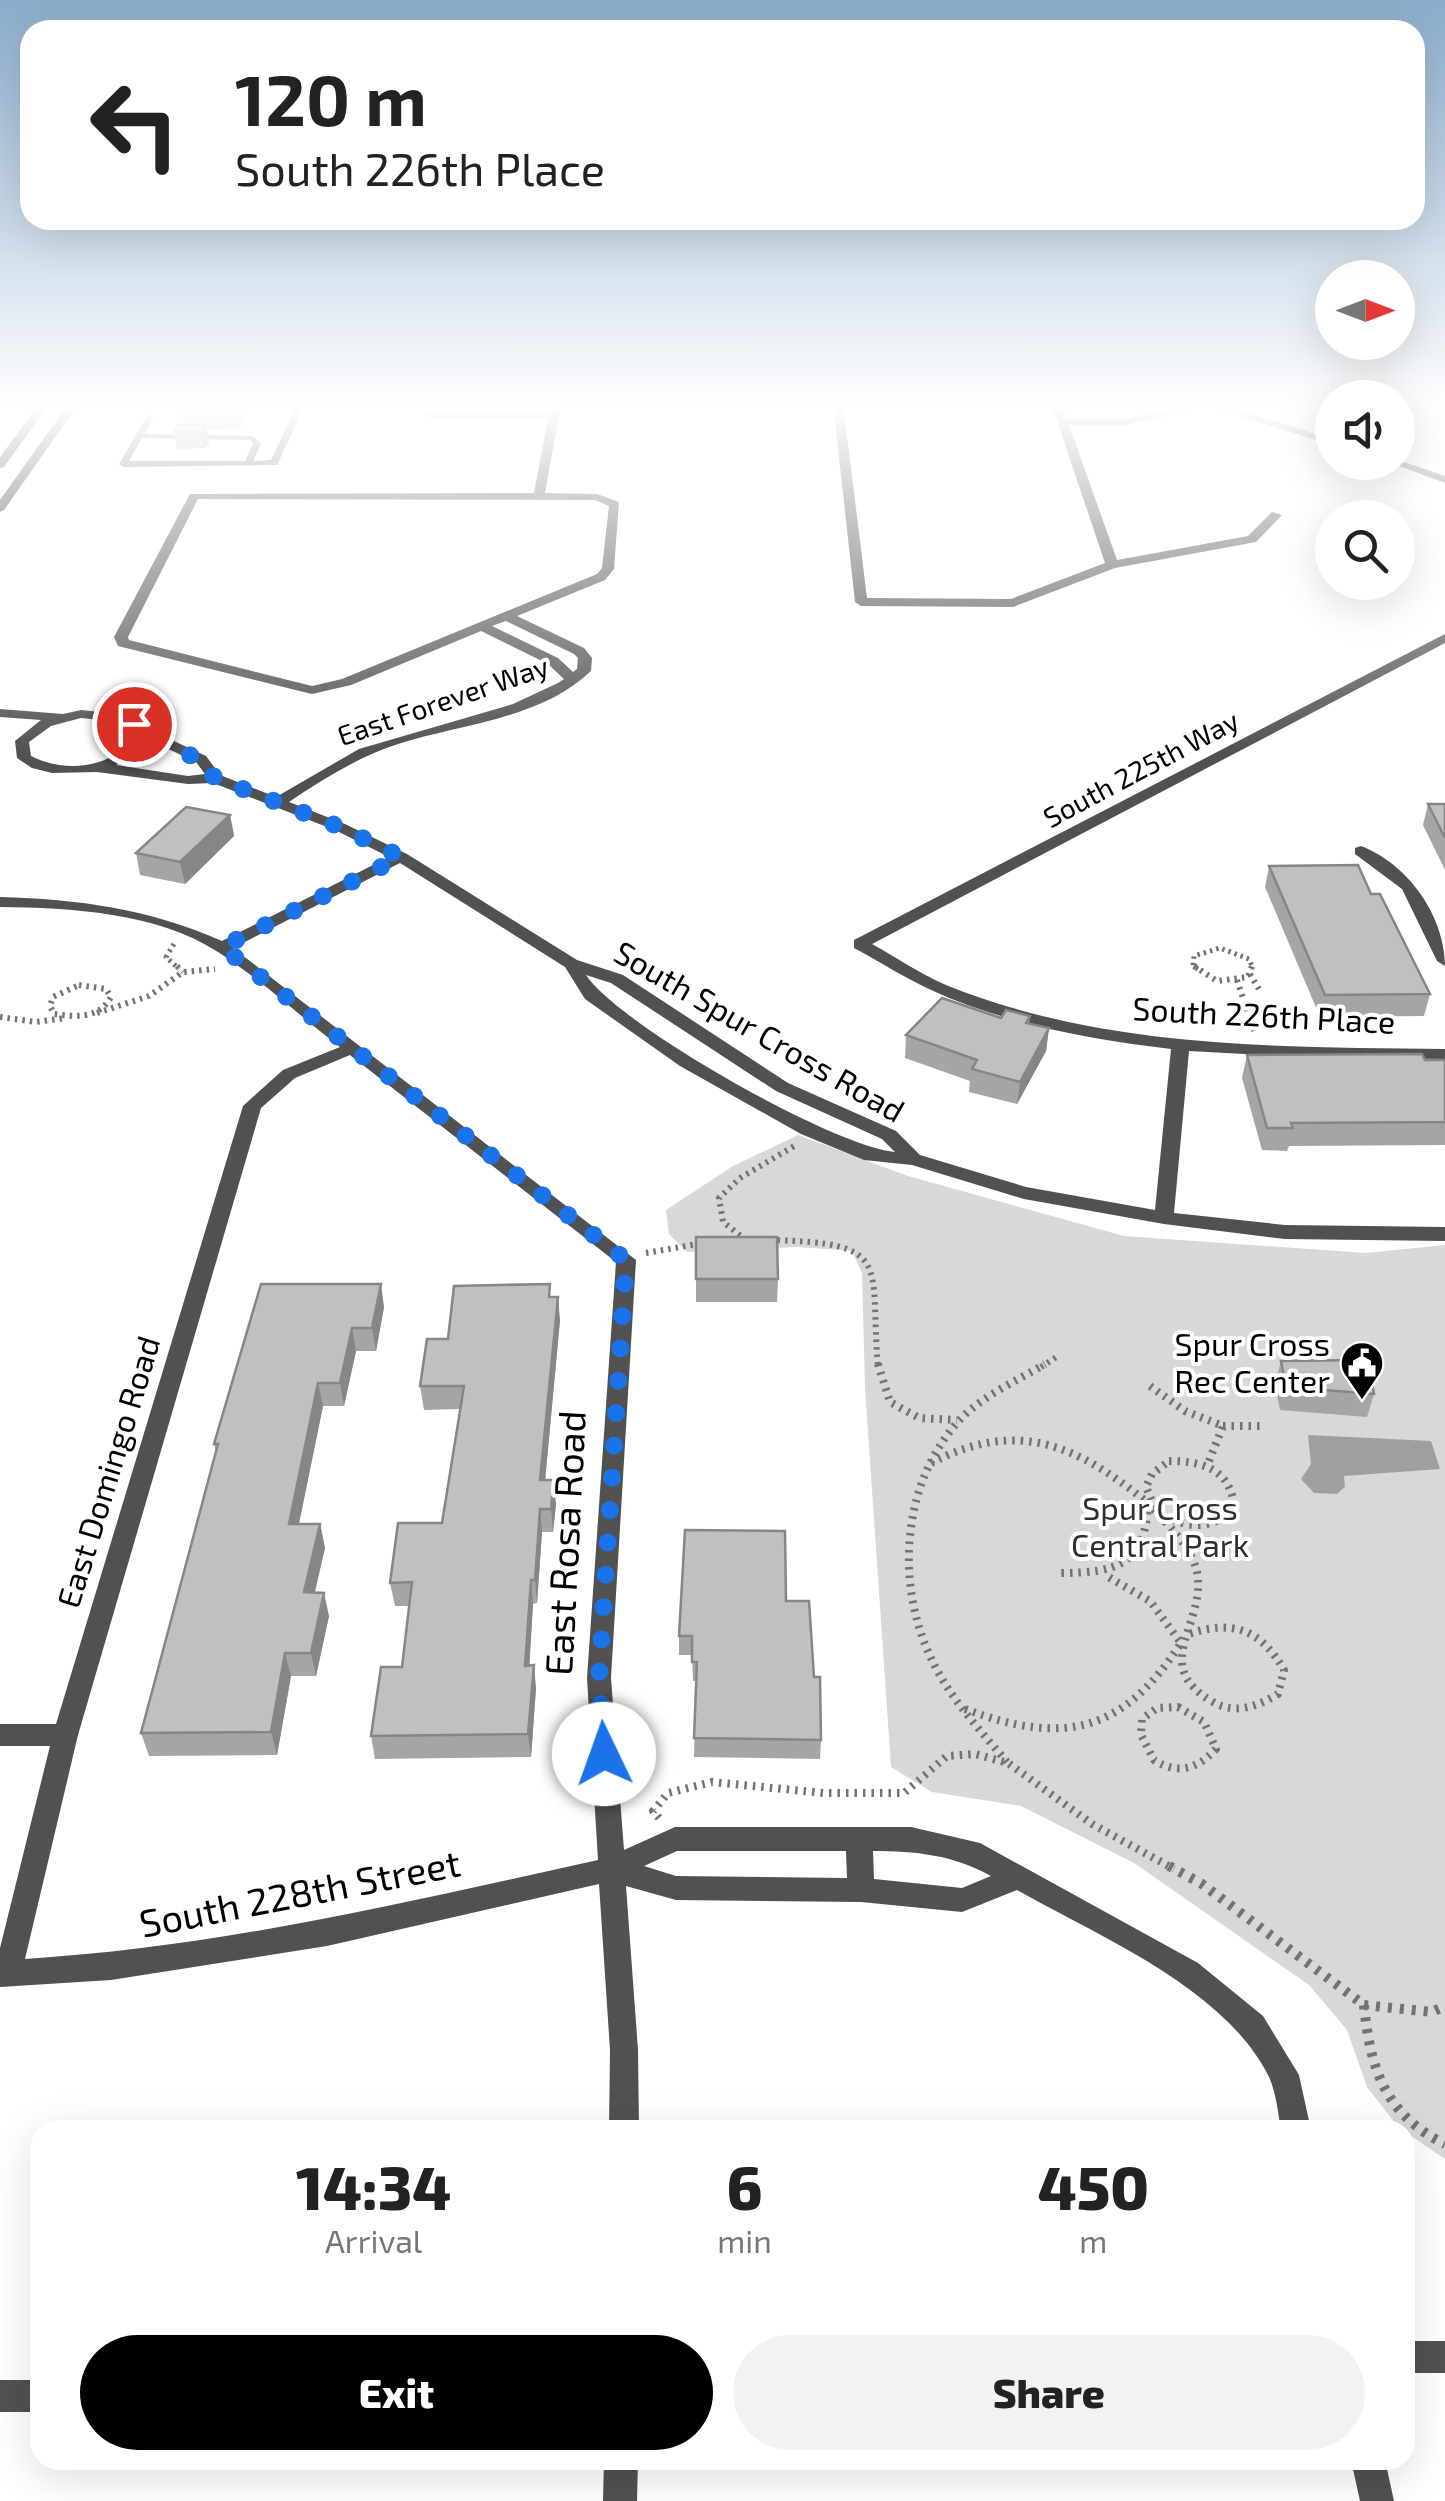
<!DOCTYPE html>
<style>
:root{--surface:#fff;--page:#f2f2f2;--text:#222;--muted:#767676;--accent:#000}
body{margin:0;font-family:"Exo 2",sans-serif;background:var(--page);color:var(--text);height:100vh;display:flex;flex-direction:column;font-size:38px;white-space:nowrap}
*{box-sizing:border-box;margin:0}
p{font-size:32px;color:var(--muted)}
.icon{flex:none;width:55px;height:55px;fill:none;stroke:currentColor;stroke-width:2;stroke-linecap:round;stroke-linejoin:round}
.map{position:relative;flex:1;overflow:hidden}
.side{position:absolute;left:30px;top:2120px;width:1385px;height:350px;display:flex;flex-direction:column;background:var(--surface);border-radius:30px;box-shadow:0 10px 40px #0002}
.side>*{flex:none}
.hud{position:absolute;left:20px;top:20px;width:1405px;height:210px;border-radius:30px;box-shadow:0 10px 40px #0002;background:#fff;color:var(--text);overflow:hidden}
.needle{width:65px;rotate:90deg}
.fabs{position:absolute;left:1315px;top:260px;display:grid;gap:20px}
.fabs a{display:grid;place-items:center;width:100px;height:100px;border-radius:50%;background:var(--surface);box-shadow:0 10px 40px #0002;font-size:50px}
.pin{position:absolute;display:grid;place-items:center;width:85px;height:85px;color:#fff;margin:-42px;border:5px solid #fff;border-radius:50%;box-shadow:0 2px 10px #0007}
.me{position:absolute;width:110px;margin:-55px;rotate:357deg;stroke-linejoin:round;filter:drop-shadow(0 0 8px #0008)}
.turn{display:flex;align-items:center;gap:35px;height:210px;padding:0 50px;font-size:45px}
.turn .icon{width:130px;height:130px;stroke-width:2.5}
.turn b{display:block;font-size:70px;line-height:85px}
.eta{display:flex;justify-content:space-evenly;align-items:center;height:170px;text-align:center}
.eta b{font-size:60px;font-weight:800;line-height:70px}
.action{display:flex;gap:20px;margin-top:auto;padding:20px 50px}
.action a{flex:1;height:115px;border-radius:60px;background:var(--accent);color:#fff;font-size:40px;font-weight:800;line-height:115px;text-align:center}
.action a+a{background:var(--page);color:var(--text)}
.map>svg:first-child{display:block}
.green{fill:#d8d8d8}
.water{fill:#9f9f9f}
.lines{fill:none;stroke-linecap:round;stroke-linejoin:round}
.path-far3{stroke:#737373;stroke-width:5;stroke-dasharray:2.5 4;stroke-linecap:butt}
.path-far2{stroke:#737373;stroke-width:6;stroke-dasharray:2.5 5;stroke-linecap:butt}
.path-far1{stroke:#737373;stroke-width:8;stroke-dasharray:2.5 6;stroke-linecap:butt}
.path{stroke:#737373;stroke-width:10;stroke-dasharray:4 8;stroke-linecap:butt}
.lane{fill:#515151;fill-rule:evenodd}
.street{fill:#515151;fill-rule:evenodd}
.secondary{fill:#1e1e1e;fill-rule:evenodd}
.wall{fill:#a5a5a5}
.shaded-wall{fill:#868686}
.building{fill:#c0c0c0;stroke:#868686;stroke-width:2.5}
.route{stroke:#1a73e8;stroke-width:18;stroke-dasharray:0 32.4}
.labels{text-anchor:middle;stroke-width:8;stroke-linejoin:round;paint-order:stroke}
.far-street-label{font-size:28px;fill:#000;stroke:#fff}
.street-label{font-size:32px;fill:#000;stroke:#fff}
.poi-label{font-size:32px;fill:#000;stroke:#fff;text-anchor:end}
.park-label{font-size:32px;fill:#2f2f2f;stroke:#fff}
.near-street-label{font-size:38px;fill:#000;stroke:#fff}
</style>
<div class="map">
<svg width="1445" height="2501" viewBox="0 0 1445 2501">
<rect width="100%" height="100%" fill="#fff"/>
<polygon class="green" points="798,1135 908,1176 1124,1236 1366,1253 1445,1245 1445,2159 1399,2128 1367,2087 1347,2030 1309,1985 1134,1863 1021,1806 932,1792 891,1767 865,1388 862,1273 852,1251 798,1247 687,1252 669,1234 666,1210 733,1166"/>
<polygon class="water" points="1308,1435 1431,1441 1440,1469 1344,1476 1345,1487 1337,1494 1314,1493 1301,1479 1311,1464"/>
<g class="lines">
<g class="path-far3">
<polyline points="174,944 166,957 179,969"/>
<polyline points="1198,969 1193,966 1194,956 1220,948 1249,959 1253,969"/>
</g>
<g class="path-far2">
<polyline points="177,966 183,972"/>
<polyline points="1194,966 1217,981 1248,977 1252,966"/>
<polyline points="1250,974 1260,991"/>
<polyline points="1237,980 1254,1031"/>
<path d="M 79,985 L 106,989 L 111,997 C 99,1019 76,1017 54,1014 L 50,1006 L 53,997 Z"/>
<polyline points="97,1013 149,996 183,972 215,969"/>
<polyline points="0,1017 36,1022 65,1018"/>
<polyline points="746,1240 723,1222 719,1198 740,1178 796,1145"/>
<path d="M 770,1240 C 895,1243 869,1262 878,1367"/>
<polyline points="646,1253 703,1243"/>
<polyline points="1041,1367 1058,1356"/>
</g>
<g class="path-far1">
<polyline points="878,1364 890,1402 919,1418 957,1420"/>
<polyline points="1150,1386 1185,1411 1223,1426 1207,1466"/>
<polyline points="1223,1426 1265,1426"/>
<path d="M 1169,1461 C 1198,1461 1226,1467 1233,1499 L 1228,1514 C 1205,1532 1179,1526 1156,1511 L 1146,1487 L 1152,1474 Z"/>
<path d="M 931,1463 C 1018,1418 1077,1445 1148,1503 C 1146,1565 1116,1573 1060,1573"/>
<path d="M 1148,1503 C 1165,1523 1191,1545 1197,1572 C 1207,1624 1148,1665 1213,1702 C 1235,1715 1258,1706 1278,1694 L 1284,1670 C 1261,1630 1233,1619 1189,1634"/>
<path d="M 1178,1707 L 1204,1722 L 1216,1749 C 1197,1769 1178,1775 1154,1760 L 1141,1735 L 1142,1719 L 1157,1708 Z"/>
<path d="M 965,1709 C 1063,1746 1123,1733 1181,1643 L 1150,1601 L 1105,1575"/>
<path d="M 1007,1762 C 979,1729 948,1696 930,1656 C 896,1583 902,1486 956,1424 C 979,1397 1015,1382 1045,1364"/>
<polyline points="659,1818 653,1811 668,1793 712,1782 824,1793 904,1793 947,1756 975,1754 1008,1763 1092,1824 1174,1869"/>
</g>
<g class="path">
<path d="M 1169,1866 L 1202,1884 L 1364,2005 C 1370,2068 1385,2115 1445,2144"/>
<polyline points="1364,2005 1432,2012 1445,2006"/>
</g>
<path class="lane" d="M 298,403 L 306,403 L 277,465 L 123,467 L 119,464 L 146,417 L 150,415 L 154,417 L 145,434 L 253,436 L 261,444 L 253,461 L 271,460 ZM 142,438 L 250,440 L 253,444 L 245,461 L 129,461 Z"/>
<g class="street">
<path d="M 552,403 L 561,405 L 545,493 L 597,494 L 619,502 L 614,569 L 605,580 L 517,616 L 584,648 L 592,658 L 591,671 C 541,719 461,724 398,744 C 358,757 323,779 289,802 L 345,824 L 407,854 L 577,960 L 623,975 L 788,1083 L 896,1131 L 920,1155 L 1026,1187 L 1155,1210 L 1171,1049 C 1089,1039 1004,1024 929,989 C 903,977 879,961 854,948 L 854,940 L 1445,634 L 1445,643 L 872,944 C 897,958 921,974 946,985 C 1104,1049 1277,1047 1445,1049 L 1445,1059 L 1316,1058 L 1189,1051 L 1174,1213 L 1285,1225 L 1445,1227 L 1445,1241 L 1285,1239 L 1164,1224 L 1024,1199 L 912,1165 L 864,1160 L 801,1134 L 680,1066 L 585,999 L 565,967 L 400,863 L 233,948 L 636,1260 L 611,1678 L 624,1850 L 675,1827 L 911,1827 L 980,1843 L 1198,1963 L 1263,2016 L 1299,2075 L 1311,2130 L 1281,2130 C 1278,2113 1276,2092 1269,2077 C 1225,1988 1100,1937 1017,1890 L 962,1912 L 861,1902 L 676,1900 L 626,1886 L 638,2050 L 639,2130 L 609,2130 L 610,2050 L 599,1884 L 327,1946 L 111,1980 L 0,1987 L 0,1948 L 50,1746 L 0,1746 L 0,1724 L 56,1724 L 243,1106 L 283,1070 L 340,1047 C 300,1016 260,979 218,952 C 156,912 71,908 0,907 L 0,897 C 78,899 150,909 222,941 L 389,857 L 335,830 L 213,783 L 188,784 L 97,772 L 52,773 L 32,768 L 17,758 L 15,741 L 41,720 L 0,717 L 0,709 L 63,714 L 81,710 L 130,715 L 144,727 L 206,756 L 220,775 L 276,797 L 359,749 L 513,704 L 558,683 L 564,679 L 548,664 L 481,631 L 351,685 L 312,694 L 118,646 L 114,637 L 190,494 L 534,493 L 548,418 L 430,418 L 425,415 L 430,412 L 549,412 ZM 198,499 L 595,500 L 609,506 L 602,568 L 597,574 L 342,679 L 312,686 L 129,640 L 128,637 ZM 506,621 L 574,654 L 578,658 L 577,669 L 573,672 L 558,658 L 492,626 ZM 81,718 L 121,722 L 132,731 L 133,738 C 110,769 64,773 31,756 L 29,742 L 51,726 ZM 147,739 L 196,762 L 205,774 L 188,776 L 116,765 L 136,753 ZM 586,975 L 611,983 L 776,1091 L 882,1139 L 895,1152 C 834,1147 619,1025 586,975 ZM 350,1055 L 616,1262 L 587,1678 L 598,1860 C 408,1902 220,1947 25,1959 L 78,1735 L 261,1108 L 295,1078 ZM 677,1851 L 846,1851 L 847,1878 L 676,1876 L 644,1866 ZM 873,1851 C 915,1851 954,1855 991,1876 L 962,1888 L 874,1879 Z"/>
<polygon points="833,403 843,403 867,598 1011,599 1105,563 1051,403 1061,403 1067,419 1126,419 1195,403 1216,403 1332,439 1332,445 1206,406 1126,425 1069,425 1117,560 1248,536 1272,512 1282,515 1256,542 1115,568 1013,607 861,606 855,602"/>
<polygon points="1398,460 1445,476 1445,483 1389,462 1398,462"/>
<path d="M 1361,846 C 1408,864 1445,916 1445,966 L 1437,961 L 1402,889 L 1355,854 L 1355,848 Z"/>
<rect x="1405" y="2341" width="40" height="32"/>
<rect x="0" y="2380" width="40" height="32"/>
<polygon points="604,2460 638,2460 637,2501 603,2501"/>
<polygon points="1351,2460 1385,2460 1394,2501 1360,2501"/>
</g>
<g class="secondary">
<polygon points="40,403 50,403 4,467 0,468 0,457"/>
<polygon points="69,403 79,403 4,510 0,512 0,500"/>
</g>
</g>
<g class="wall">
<polygon points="185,403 260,403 259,405 250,405 240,428 207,430 209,443 205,448 177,449 174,431 185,425 182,409"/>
<polygon points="1428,804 1445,804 1445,870 1423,825"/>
<polygon points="230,815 234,836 185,884 140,875 136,853"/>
<polygon points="1269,866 1371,894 1430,994 1424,1016 1320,1017 1265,887"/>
<polygon points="1030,1016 1029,1023 1049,1028 1046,1051 1017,1104 969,1092 970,1081 905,1058 906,1035 1001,1018"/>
<polygon points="1247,1055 1445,1060 1445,1145 1289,1146 1287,1151 1262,1150 1242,1078"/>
<polygon points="696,1237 778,1279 777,1302 696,1302"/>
<polygon points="261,1284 384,1307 376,1351 356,1351 344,1406 323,1406 299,1524 320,1524 325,1548 315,1592 329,1616 316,1676 291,1676 277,1755 149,1756 141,1733 216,1452 214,1444"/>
<polygon points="551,1297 560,1320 545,1480 556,1504 553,1532 542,1532 537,1603 533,1604 529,1666 536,1688 531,1757 375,1759 371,1736 402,1667 409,1606 395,1606 390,1583 442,1523 460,1409 424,1410 420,1386"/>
<polygon points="1281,1361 1374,1394 1367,1417 1280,1410 1275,1384"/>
<polygon points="786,1601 814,1677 821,1740 820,1759 694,1757 696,1681 693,1681 692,1655 679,1655 679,1636"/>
</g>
<g class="shaded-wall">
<polygon points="238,403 250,403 250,405 240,428 236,406"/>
<polygon points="206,426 209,443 205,448 202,431"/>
<polygon points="230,815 234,836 185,884 180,862"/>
<polygon points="1049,1028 1046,1051 1017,1104 1020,1082"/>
<polygon points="381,1284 384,1307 376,1351 372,1328"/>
<polygon points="558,1297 560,1320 543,1503 540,1480"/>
<polygon points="352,1328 356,1351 344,1406 340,1383"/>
<polygon points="318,1383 323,1406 294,1547 289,1524"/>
<polygon points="554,1480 556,1504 553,1532 551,1509"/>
<polygon points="540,1509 542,1532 537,1603 535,1580"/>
<polygon points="320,1524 325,1548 309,1615 304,1592"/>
<polygon points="531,1580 533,1604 528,1689 525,1666"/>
<polygon points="324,1593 329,1616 316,1676 311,1653"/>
<polygon points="285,1653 291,1676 277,1755 271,1732"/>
<polygon points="534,1665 536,1688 531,1757 528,1734"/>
</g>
<g class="building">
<polygon points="185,403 238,403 236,406 182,409"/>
<polygon points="177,425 206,426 202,431 174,431"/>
<polygon points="1428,804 1445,804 1445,838"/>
<polygon points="186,807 230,815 180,862 136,853"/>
<polygon points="1358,865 1371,894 1380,894 1430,994 1325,995 1269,866"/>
<polygon points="942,998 1001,1018 1006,1010 1030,1016 1026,1023 1049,1028 1020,1082 972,1069 977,1060 906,1035"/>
<polygon points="1422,1054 1425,1060 1445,1060 1445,1122 1291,1123 1293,1128 1267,1128 1247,1055"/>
<polygon points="696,1237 777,1237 778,1279 696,1279"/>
<polygon points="261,1284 381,1284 372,1328 352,1328 340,1383 318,1383 289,1524 320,1524 304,1592 324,1593 311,1653 285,1653 271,1732 141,1733 218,1444 214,1444"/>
<polygon points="550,1284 549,1297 558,1297 540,1480 554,1480 551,1509 540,1509 535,1580 531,1580 525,1666 534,1665 528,1734 371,1736 381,1667 402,1667 412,1582 390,1583 398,1523 442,1523 464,1386 420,1386 427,1339 448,1339 454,1286"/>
<polygon points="1365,1360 1369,1366 1374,1394 1286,1387 1281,1361"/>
<polygon points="685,1530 785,1531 786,1601 809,1601 814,1677 820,1677 821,1740 694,1738 697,1662 692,1662 692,1636 679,1636"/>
</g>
<linearGradient id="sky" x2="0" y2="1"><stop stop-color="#8baccb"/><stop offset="0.54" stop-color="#fff"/><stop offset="1" stop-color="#fff" stop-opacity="0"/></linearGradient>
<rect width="1445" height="753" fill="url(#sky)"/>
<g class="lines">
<polyline class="route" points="134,724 155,740 201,760 215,778 340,827 401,857 222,947 626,1260 599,1678 604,1754"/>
</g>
<defs>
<g id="civic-pin" transform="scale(2.25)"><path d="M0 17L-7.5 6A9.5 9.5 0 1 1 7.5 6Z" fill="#000" stroke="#fff"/><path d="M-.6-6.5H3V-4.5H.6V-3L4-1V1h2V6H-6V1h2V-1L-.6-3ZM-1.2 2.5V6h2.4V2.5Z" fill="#fff"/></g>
</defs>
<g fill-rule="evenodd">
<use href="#civic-pin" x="1362" y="1363"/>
</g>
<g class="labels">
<g class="far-street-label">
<text transform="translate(443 701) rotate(-19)" y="10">East Forever Way</text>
<text transform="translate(1141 769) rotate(-28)" y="10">South 225th Way</text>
</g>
<g class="street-label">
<text transform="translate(1264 1016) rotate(3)" y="11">South 226th Place</text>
<text transform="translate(759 1032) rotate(30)" y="11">South Spur Cross Road</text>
<text transform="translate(109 1472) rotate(-73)" y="11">East Domingo Road</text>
</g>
<g class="poi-label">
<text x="1330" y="1356">Spur Cross<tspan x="1330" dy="37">Rec Center</tspan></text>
</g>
<g class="park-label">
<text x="1160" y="1520">Spur Cross<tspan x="1160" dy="37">Central Park</tspan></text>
</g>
<g class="near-street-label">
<text transform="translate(566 1543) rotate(-87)" y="13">East Rosa Road</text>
<text transform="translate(300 1894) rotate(-11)" y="13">South 228th Street</text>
</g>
</g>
</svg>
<div class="fabs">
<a><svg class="needle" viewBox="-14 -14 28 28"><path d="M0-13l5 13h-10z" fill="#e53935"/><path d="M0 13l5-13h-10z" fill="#767676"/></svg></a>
<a><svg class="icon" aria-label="sound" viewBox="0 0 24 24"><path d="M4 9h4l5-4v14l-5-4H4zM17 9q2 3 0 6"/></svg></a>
<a><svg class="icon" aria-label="search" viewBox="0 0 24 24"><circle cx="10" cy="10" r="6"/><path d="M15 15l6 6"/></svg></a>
</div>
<div class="pin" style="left:134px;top:724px;background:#d93025"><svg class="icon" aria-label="arrive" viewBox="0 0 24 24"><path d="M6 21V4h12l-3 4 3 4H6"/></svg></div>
<svg class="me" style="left:604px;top:1754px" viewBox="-20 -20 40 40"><circle r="19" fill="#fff"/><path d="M0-13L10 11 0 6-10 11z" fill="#1a73e8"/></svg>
<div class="hud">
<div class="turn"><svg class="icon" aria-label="left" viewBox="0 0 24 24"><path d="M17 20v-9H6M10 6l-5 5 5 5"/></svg><div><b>120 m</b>South 226th Place</div></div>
</div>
<section class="side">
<div class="eta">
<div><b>14:34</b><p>Arrival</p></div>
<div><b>6</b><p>min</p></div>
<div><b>450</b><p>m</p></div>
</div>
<div class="action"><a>Exit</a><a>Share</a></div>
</section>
</div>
